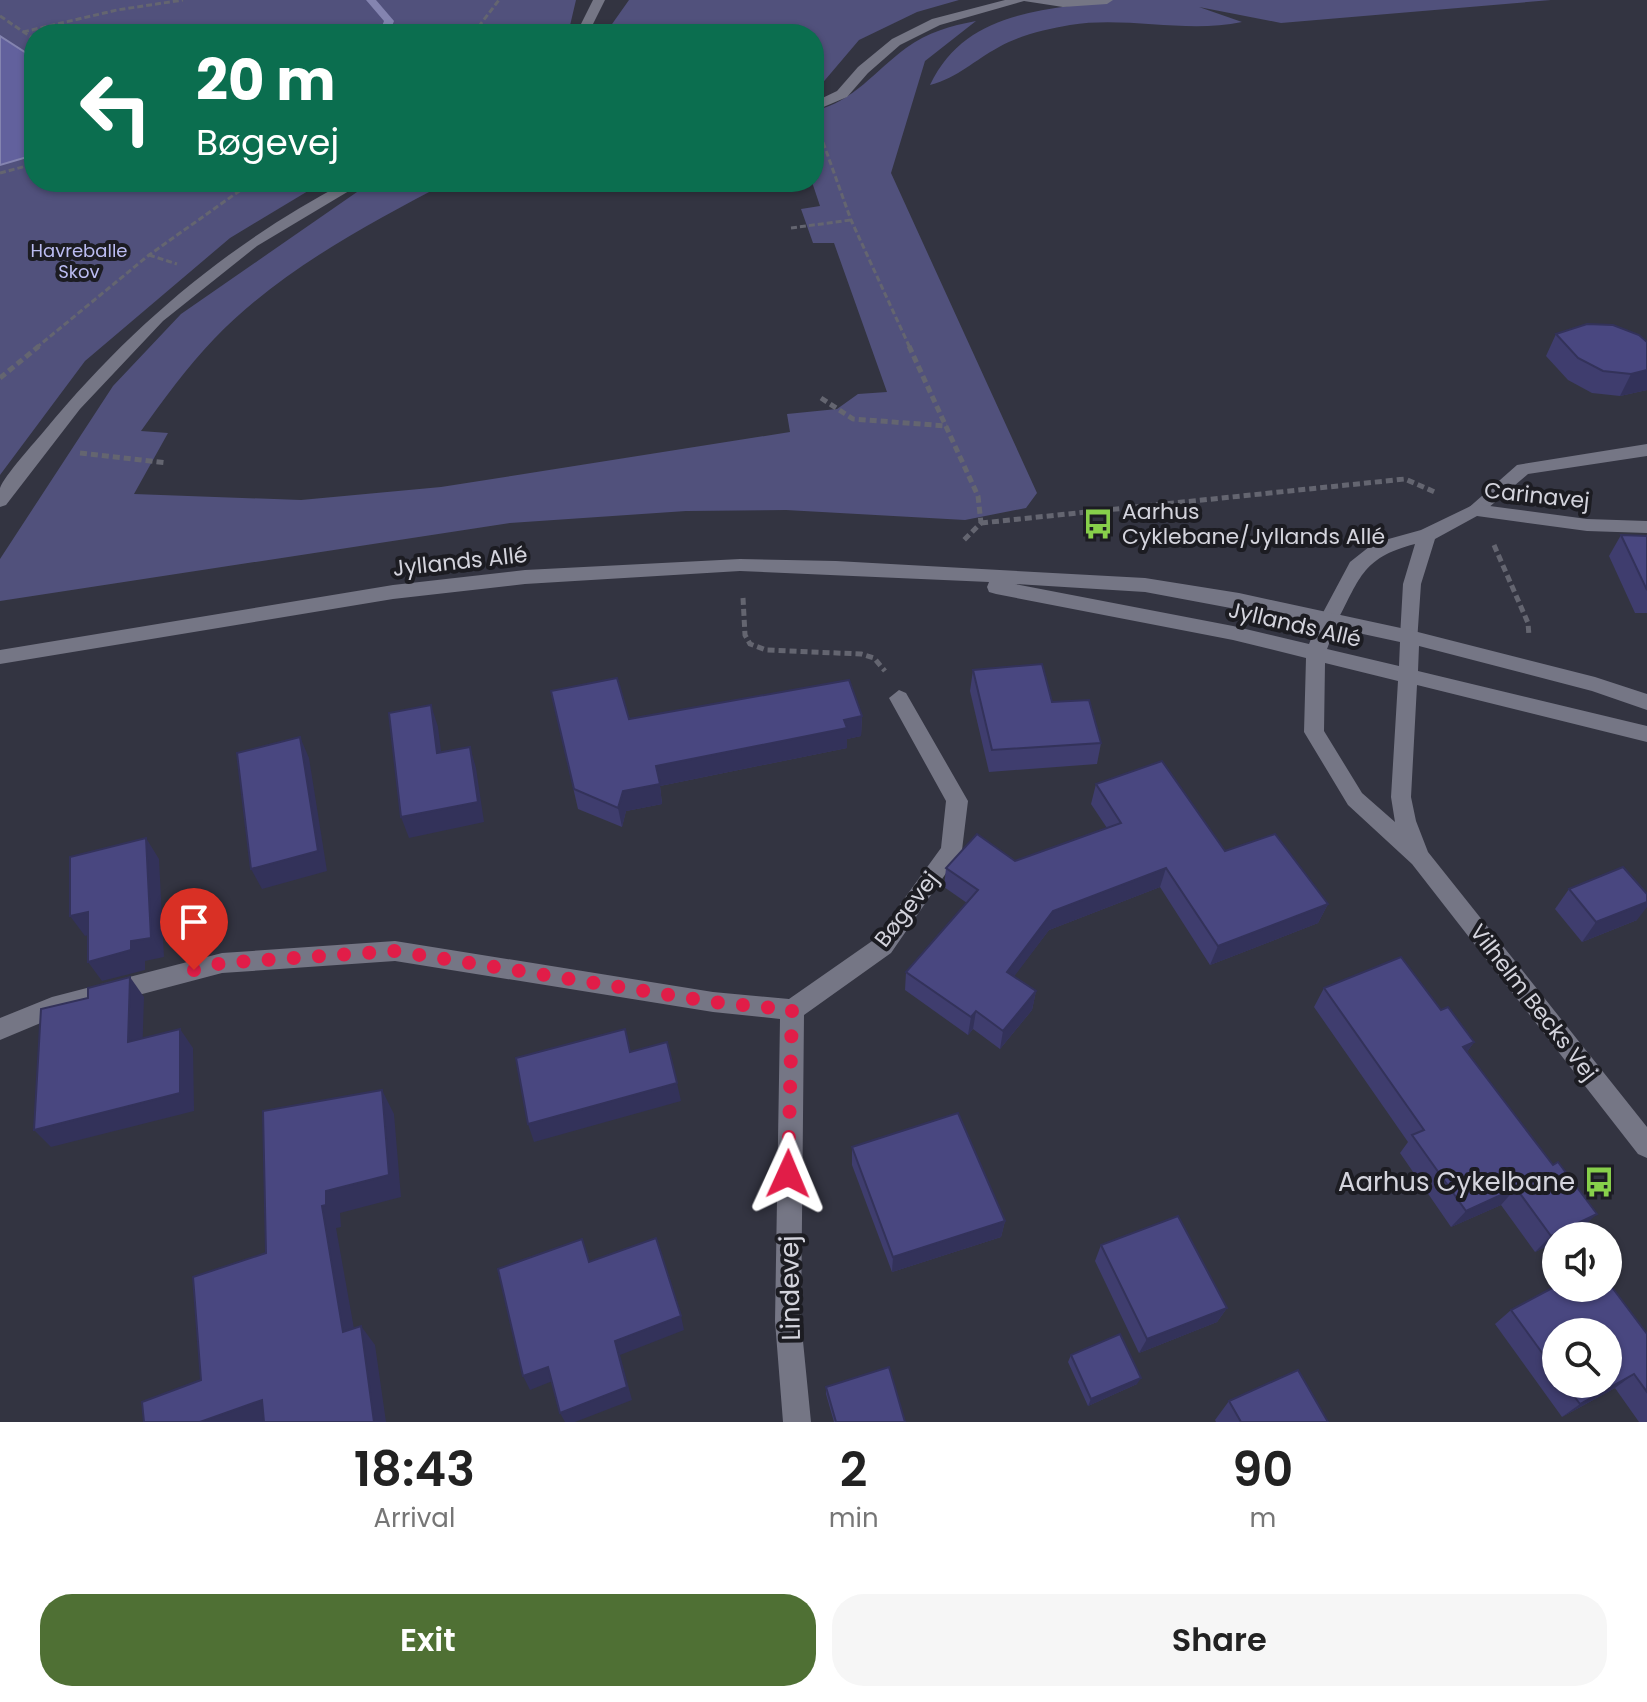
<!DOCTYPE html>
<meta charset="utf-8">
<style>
:root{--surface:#fff;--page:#f6f6f6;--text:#222;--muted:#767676;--accent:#4f7034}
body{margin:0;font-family:Poppins,sans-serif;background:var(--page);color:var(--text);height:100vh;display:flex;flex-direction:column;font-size:30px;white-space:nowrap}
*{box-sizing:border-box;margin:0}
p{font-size:26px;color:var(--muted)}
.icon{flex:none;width:44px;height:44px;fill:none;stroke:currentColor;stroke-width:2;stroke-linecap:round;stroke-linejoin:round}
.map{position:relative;height:1422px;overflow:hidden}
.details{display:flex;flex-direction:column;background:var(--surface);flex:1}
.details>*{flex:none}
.guide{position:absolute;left:24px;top:24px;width:800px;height:168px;border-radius:32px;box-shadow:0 2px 6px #0004;background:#0b6e4f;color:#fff;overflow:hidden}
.fabs{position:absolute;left:1542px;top:1222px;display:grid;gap:16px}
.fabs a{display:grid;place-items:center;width:80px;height:80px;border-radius:50%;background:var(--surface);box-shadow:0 2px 6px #0004;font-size:40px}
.pin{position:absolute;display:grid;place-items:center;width:68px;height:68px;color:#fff;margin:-82px -34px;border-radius:50% 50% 50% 0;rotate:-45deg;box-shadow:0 0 8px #0007}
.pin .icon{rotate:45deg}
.me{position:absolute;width:88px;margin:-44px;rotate:1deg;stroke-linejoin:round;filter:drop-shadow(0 0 6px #0008)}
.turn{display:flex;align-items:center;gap:28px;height:168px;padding:0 40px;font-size:36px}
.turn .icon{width:104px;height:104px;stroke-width:2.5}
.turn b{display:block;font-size:56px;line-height:68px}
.eta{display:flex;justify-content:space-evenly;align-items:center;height:136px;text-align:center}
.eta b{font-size:48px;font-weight:600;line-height:56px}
.action{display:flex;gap:16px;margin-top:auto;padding:16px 40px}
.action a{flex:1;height:92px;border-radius:32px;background:var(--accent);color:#fff;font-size:32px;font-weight:600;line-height:92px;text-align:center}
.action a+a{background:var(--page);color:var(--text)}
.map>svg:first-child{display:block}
.green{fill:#51517c}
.water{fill:#62619d;stroke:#8484b0;stroke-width:2}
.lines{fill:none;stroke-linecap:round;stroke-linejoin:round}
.stream{fill:#8484b0;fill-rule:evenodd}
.path-far1{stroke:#646570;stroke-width:3;stroke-dasharray:6 3;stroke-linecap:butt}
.path{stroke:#646570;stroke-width:5;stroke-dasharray:7 4;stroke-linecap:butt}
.lane{fill:#757685;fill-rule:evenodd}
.street{fill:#757685;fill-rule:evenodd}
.secondary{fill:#757685;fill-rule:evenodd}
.wall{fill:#3f3d6e;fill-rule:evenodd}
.shaded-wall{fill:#33325a}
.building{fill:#494780;stroke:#33325a;stroke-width:2}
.route{stroke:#e11d48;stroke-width:14;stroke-dasharray:0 25.2}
.labels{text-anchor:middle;stroke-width:8;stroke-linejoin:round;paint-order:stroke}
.far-park-label{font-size:18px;fill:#bbbcf1;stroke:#1c1c22}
.street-label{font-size:22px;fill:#d4d4dd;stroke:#1c1c22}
.poi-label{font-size:22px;fill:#d4d4dd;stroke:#1c1c22;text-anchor:start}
.near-poi-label{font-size:26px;fill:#d4d4dd;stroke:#1c1c22;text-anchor:end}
.near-street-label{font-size:26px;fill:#d4d4dd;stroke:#1c1c22}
</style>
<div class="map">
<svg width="1647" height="1422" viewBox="0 0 1647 1422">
<rect width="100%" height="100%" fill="#333441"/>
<g class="green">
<polygon points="0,0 576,0 568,34 34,34 34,182 323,182 230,238 85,361 0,475"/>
<polygon points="629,0 959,0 917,12 859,40 814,93 814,34 605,34"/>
<path d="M 1066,0 L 1551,0 L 1281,23 L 1199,7 L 1242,22 C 1186,34 1128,16 1070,25 C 1047,29 1020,35 999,47 C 973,61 959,77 930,85 C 958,27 1010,14 1069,6 Z"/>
<path d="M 976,21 L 925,61 L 891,173 L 1037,493 L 1026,508 L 965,520 L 786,510 L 686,511 L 510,523 L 0,601 L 0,559 L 113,386 L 181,314 L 357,192 L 380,182 L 448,182 C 365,226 279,271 214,339 C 187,367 164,399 141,431 L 168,433 L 134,494 L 301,500 L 441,487 L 790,432 L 787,414 L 837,409 L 858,394 L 887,392 L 834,243 L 813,243 L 801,209 L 820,206 L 812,182 L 814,111 C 853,102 876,70 906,48 C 928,32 950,26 976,21 Z"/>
</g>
<polygon class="water" points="0,36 34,58 34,155 0,165"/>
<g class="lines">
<polygon class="stream" points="366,0 376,0 394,21 389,34 379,34 384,21"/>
<g class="path-far1">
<polyline points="0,16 34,39"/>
<polyline points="23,32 117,10 183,0"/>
<polyline points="473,34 499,0"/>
<polyline points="820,134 851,220 910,348"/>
<polyline points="0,173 34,164"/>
<polyline points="791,228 851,220"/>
<polyline points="149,255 177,264"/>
<polyline points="36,348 149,255 252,182"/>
</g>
<g class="path">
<polyline points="909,346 978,496 981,523 962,542"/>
<polyline points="0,378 39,346"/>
<polyline points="821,398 853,419 947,426"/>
<polyline points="80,453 167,463"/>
<polyline points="981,523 1405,479 1437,493"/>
<polyline points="1494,545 1528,623 1529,636"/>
<polyline points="743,598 745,635 750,644 766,650 861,654 874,658 885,671"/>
</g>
<g class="lane">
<polygon points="1005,0 1113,0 1107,4 1063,7 1024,1 940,25 900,45 868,73 847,97 814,111 814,102 837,91 858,67 892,39 932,19"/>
<polygon points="1647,444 1647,456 1528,474 1481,514 1469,514 1466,510 1517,465"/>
</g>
<g class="street">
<path d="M 1475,504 L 1587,519 L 1647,521 L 1647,533 L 1587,531 L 1477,516 L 1435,539 L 1421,584 L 1417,642 L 1403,642 L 1400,637 L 1403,584 L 1415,544 C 1360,558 1360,580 1335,625 L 1321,625 L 1319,620 L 1350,562 L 1374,543 L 1421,530 Z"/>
<polygon points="899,690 906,693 968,801 962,850 891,953 804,1015 801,1321 811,1422 783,1422 775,1321 780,1019 713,1012 395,961 222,973 55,1017 0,1040 0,1018 52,997 222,953 395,941 713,992 789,999 875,939 941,848 946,801 889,698"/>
</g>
<g class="secondary">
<polygon points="593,0 605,0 588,34 576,34"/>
<path d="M 346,182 L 364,182 L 257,246 L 163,321 L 80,409 L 6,505 L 0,507 C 0,502 0,493 0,488 C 4,476 35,442 45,430 C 130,327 228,244 346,182 Z"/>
<path d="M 740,559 L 836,561 L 1145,578 L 1239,593 L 1410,630 L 1595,677 L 1647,694 L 1647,710 L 1592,691 L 1419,646 L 1418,671 L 1647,726 L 1647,742 L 1417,685 L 1411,797 L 1416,821 L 1428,852 L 1647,1127 L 1647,1158 L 1638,1154 L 1412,864 L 1348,805 L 1304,732 L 1306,658 L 1233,640 L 996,594 L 989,592 L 987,587 L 989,582 L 740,571 L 525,584 L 393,599 L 0,664 L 0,650 L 393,585 L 525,570 ZM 1015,584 L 1145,592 L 1317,624 L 1309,644 L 1233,626 ZM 1335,628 L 1400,642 L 1399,666 L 1327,649 ZM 1325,663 L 1398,681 L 1391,797 L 1395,822 L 1362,793 L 1324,731 Z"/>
</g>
</g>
<g class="wall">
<polygon points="1587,324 1647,390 1620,396 1592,393 1568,380 1546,356 1556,334"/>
<polygon points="1621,535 1647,536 1647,613 1635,613 1609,556"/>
<polygon points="973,670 1052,702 1101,743 1097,764 989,772 970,691"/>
<polygon points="551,691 629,719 862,716 861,736 847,739 847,748 660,786 662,804 626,811 622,827 578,809"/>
<polygon points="1096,784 1328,904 1318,923 1210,965 1160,887 1049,930 1014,976 1036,991 1032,1010 1000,1049 973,1029 968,1035 905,990 906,972 967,903 944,887 946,868 1015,861 1107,828 1091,804"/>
<polygon points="1569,889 1637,920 1582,942 1555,909"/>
<polygon points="1324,988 1441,1010 1474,1042 1467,1052 1580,1230 1535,1252 1501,1205 1451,1227 1400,1153 1408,1142 1314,1007"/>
<polygon points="852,1147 1005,1221 1001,1237 892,1272 852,1165"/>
<polygon points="1101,1245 1227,1308 1217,1322 1139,1353 1095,1261"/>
<path d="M 1511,1310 L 1647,1334 L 1647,1422 L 1639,1422 L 1615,1388 L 1562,1417 L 1495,1324 ZM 1556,1332 L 1608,1384 L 1556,1384 Z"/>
<polygon points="1071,1355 1137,1384 1088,1406 1068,1362"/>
<polygon points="826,1387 905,1422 834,1422 826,1394"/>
<polygon points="1229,1401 1328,1422 1216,1422 1215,1420"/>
</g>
<g class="shaded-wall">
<polygon points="1647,370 1647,390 1620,396 1631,374"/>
<polygon points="431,705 438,727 444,774 437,753"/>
<polygon points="862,716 861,736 847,739 847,748 660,786 662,804 626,811 622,827 618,808 623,791 656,766"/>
<polygon points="300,737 309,758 327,871 262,889 251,869"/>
<polygon points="470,747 476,768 484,822 409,838 401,817"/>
<polygon points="146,838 159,859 164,957 145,961 145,970 102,981 88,962"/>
<polygon points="1166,868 1160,887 1049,930 1004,990 1007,972 1053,911"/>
<polygon points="1647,902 1647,907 1637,920 1582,942 1596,922"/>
<polygon points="1328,904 1318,923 1210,965 1218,946"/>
<polygon points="88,912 102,931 85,936 70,916"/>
<polygon points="130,977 144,997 142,1060 128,1042"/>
<polygon points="1036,991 1032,1010 1000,1049 1003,1031"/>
<polygon points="976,1011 973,1029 968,1035 971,1017"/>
<polygon points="180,1029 193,1048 194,1111 51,1147 34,1130"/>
<polygon points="1474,1042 1461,1061 1463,1047"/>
<polygon points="677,1083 681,1101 534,1142 528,1124"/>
<polygon points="382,1090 394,1114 401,1197 340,1213 341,1227 336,1228 358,1351 343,1332 322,1206 326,1191"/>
<polygon points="1516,1188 1501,1205 1451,1227 1466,1211"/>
<polygon points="1597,1214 1580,1230 1569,1236 1556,1236 1556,1242 1535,1252 1551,1236"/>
<polygon points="1005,1221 1001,1237 892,1272 893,1257"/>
<polygon points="1227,1308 1217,1322 1139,1353 1147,1339"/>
<polygon points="681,1316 684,1330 620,1355 632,1400 575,1422 565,1422 560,1413 615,1341"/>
<polygon points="361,1326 375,1345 386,1422 374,1422"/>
<polygon points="548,1367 555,1380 530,1390 523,1376"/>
<polygon points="1634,1374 1615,1388 1562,1417 1580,1404"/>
<polygon points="1141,1378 1137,1384 1088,1406 1091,1399"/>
<polygon points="262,1400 266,1422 200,1422"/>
</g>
<g class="building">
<polygon points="1587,324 1613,325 1639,335 1647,342 1647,370 1631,374 1603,371 1578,358 1556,334"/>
<polygon points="1621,535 1647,536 1647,590"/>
<polygon points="1042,664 1052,702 1089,700 1101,743 992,750 973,670"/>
<polygon points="617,678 629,719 849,680 862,716 844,720 847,728 656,766 660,784 623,791 618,808 574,789 551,691"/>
<polygon points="431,705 437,753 470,747 478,802 401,817 389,713"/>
<polygon points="300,737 318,851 251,869 237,753"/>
<polygon points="1162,761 1225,851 1275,834 1328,904 1218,946 1166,868 1053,911 1007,972 1036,991 1003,1031 976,1011 971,1017 906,972 978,890 946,868 977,834 1015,861 1121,823 1096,784"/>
<polygon points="146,838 151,938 131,941 131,950 88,962 88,912 70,916 70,857"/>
<polygon points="1623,867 1647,894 1647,902 1596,922 1569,889"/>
<polygon points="1401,957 1441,1010 1448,1007 1474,1042 1463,1047 1553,1165 1558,1162 1597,1214 1551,1236 1516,1188 1466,1211 1412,1135 1424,1130 1324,988"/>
<polygon points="130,977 128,1042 180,1029 180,1093 34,1130 41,1009 88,998 88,988"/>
<polygon points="625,1029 630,1052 667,1042 677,1083 528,1124 516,1058"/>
<polygon points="382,1090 389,1175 326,1191 326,1205 322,1206 343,1332 361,1326 374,1422 264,1422 262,1400 200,1422 144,1422 142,1402 201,1380 193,1277 266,1253 263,1111"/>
<polygon points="958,1113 1005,1221 893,1257 852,1147"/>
<polygon points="1178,1216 1227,1308 1147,1339 1101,1245"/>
<polygon points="656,1238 681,1316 615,1341 627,1387 560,1413 548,1367 523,1376 498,1269 582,1239 589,1262"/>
<polygon points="1608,1282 1647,1334 1647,1392 1634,1374 1580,1404 1565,1384 1608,1384 1608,1332 1556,1332 1556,1372 1511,1310 1556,1286 1556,1288 1608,1288"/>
<polygon points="1120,1334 1141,1378 1091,1399 1071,1355"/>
<polygon points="889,1367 905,1422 836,1422 826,1387"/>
<polygon points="1298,1370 1328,1422 1241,1422 1229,1401"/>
</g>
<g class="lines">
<polyline class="route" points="194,970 222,963 395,951 713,1002 792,1010 788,1174"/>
</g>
<defs>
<g id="bus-bare" transform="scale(2.4)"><path d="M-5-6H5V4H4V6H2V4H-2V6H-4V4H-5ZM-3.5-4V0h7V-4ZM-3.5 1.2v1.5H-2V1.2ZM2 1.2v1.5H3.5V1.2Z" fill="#87cf4b" stroke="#1c1c22" stroke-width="2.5" paint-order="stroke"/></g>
</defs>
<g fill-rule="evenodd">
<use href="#bus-bare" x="1098" y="524"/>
<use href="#bus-bare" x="1599" y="1182"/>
</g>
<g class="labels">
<g class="far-park-label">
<text x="79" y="257">Havreballe<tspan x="79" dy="21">Skov</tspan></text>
</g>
<g class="street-label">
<text transform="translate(1537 495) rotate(6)" y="8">Carinavej</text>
<text transform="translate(460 561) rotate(-6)" y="8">Jyllands Allé</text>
<text transform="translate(1295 624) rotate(13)" y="8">Jyllands Allé</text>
<text transform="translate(906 909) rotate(-52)" y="8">Bøgevej</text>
<text transform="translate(1534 1002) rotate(52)" y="8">Vilhelm Becks Vej</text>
</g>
<g class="poi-label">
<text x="1122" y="519">Aarhus<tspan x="1122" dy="25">Cyklebane/Jyllands Allé</tspan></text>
</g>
<g class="near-poi-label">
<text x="1575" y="1191">Aarhus Cykelbane</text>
</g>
<g class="near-street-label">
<text transform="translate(790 1288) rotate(-91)" y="9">Lindevej</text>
</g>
</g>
</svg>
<div class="fabs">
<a><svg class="icon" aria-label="sound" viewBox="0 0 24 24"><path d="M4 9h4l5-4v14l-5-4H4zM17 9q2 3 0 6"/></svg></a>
<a><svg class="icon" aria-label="search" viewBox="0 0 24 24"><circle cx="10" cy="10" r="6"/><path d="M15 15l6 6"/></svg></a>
</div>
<div class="pin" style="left:194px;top:970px;background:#d93025"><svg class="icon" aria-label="arrive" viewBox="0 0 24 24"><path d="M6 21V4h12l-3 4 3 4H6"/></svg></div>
<svg class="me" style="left:788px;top:1174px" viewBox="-20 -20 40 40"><path d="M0-17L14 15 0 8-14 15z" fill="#e11d48" stroke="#fff" stroke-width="4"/></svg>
<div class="guide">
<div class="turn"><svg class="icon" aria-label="left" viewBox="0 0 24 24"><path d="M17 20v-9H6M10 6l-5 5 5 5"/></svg><div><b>20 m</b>Bøgevej</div></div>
</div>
</div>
<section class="details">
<div class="eta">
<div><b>18:43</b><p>Arrival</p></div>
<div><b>2</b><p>min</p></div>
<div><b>90</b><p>m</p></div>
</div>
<div class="action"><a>Exit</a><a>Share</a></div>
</section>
